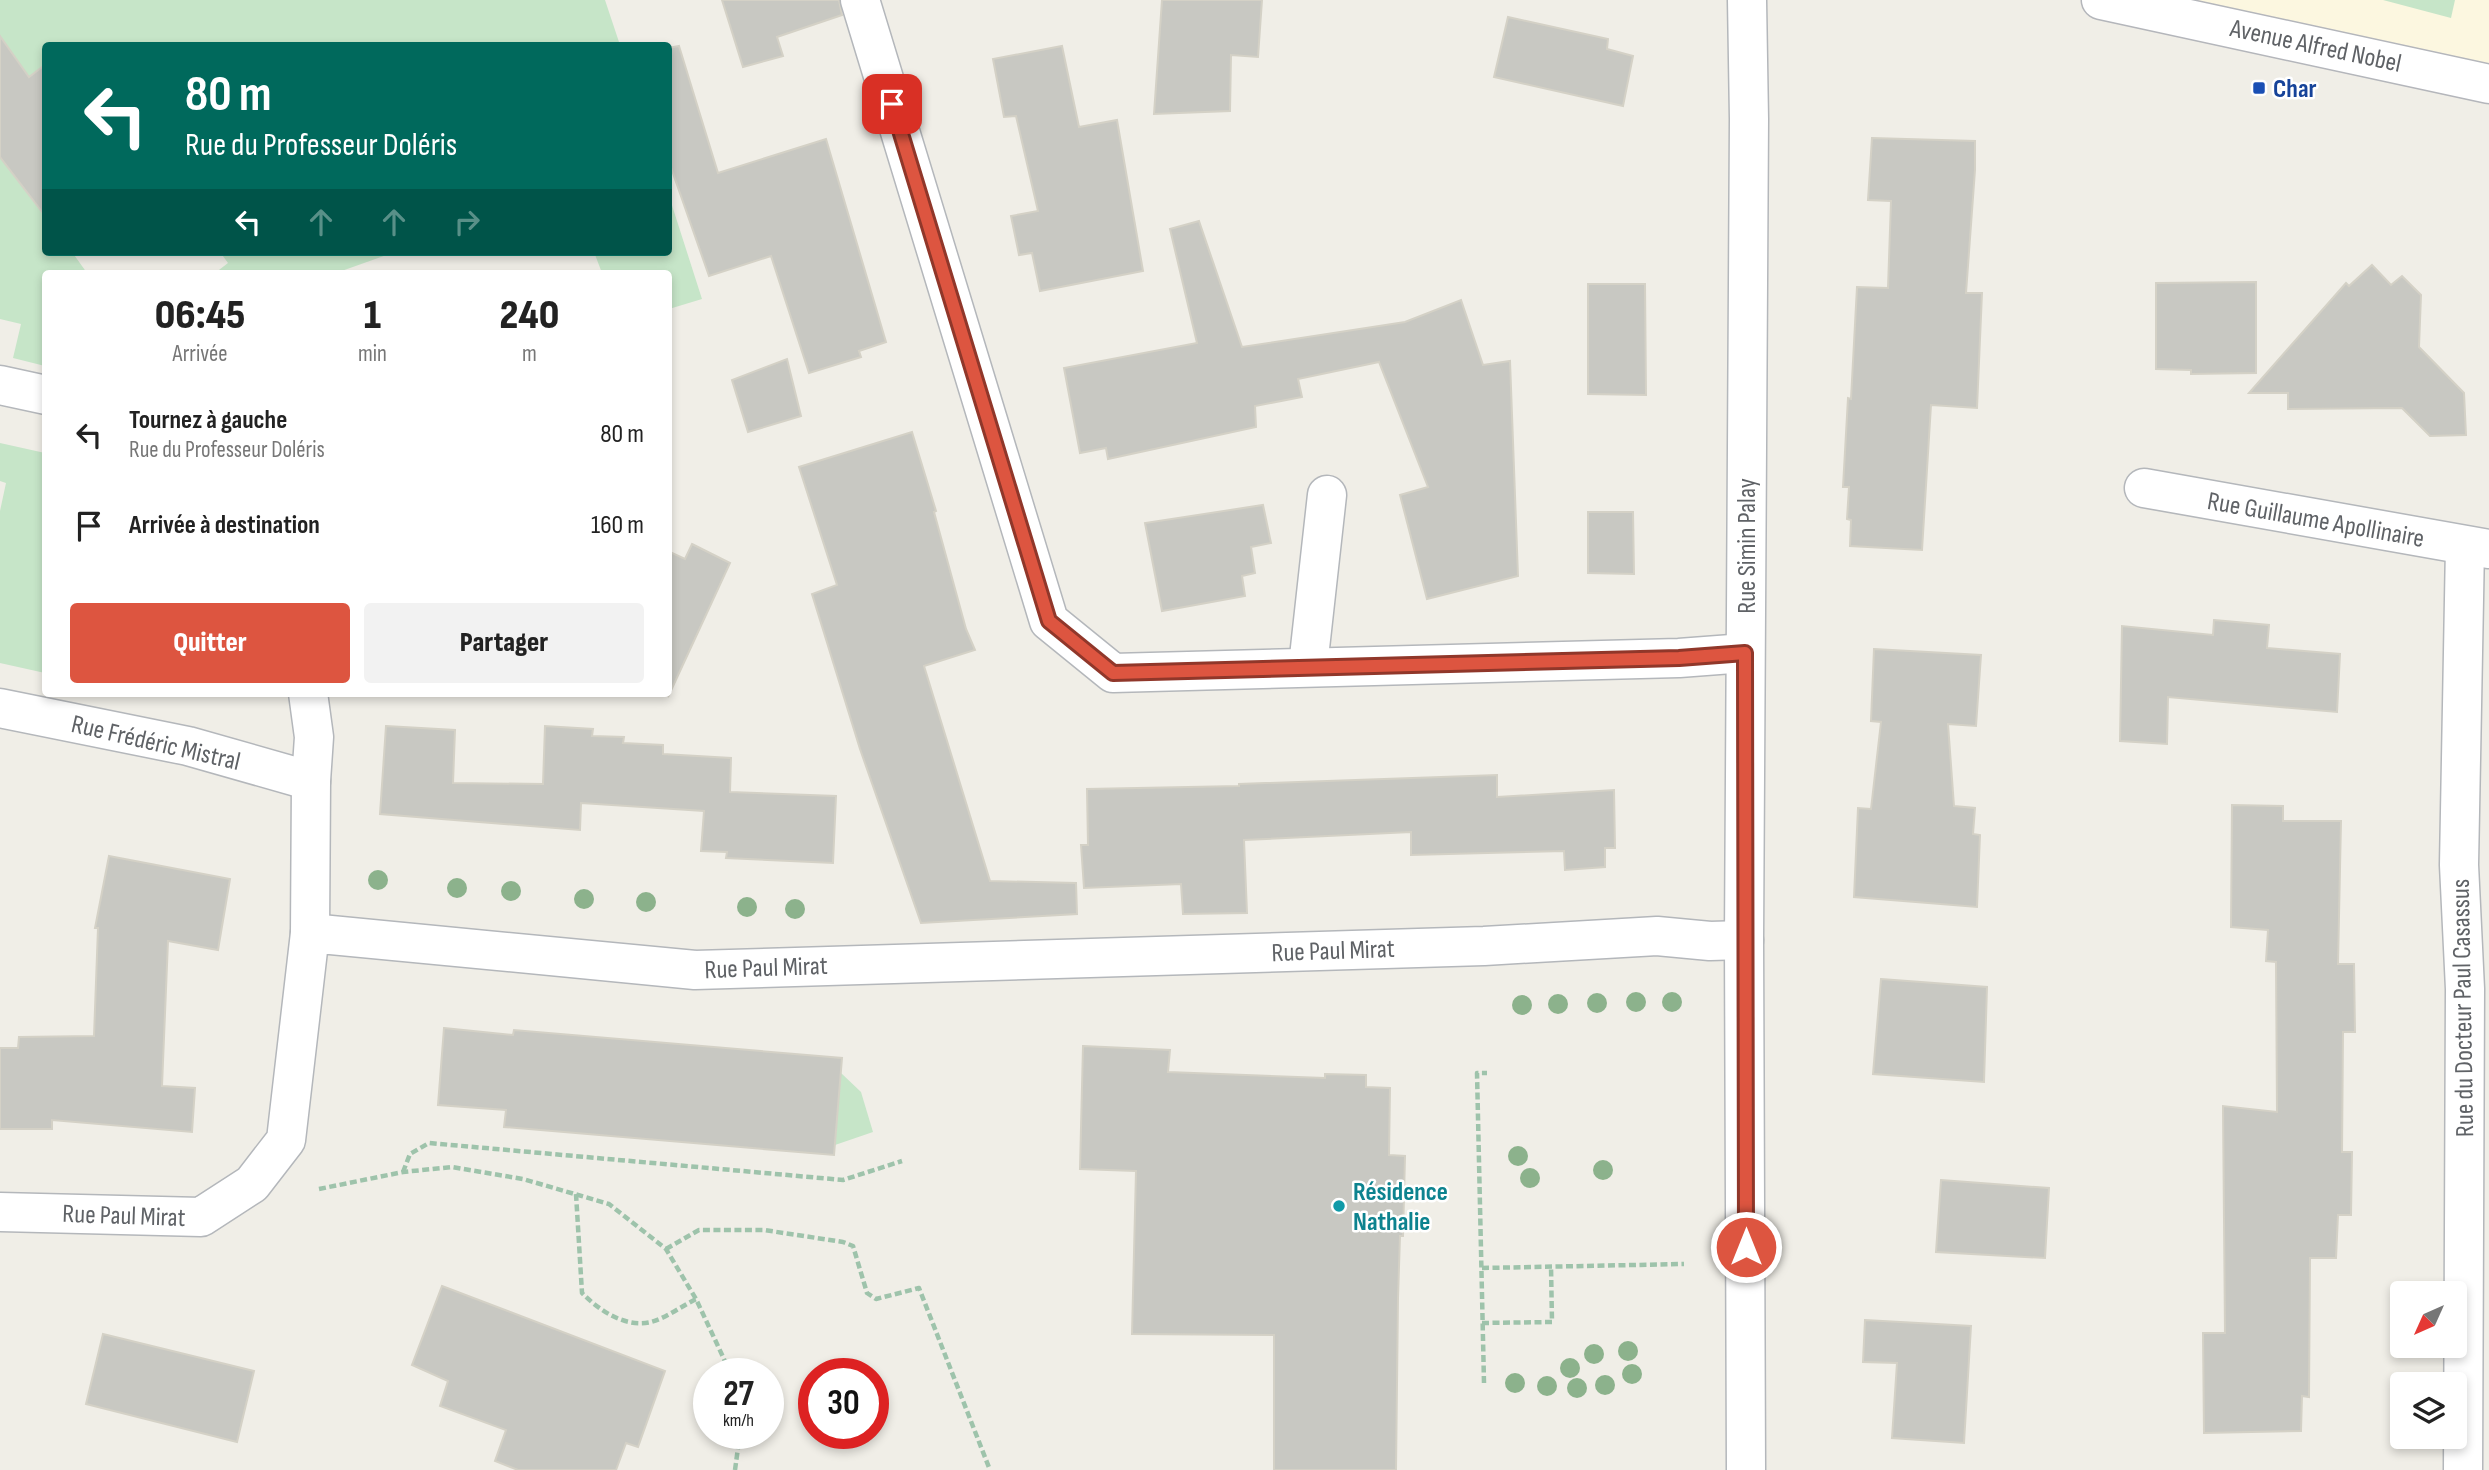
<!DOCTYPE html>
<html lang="fr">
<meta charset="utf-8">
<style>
:root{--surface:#fff;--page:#f2f2f2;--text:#222;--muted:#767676;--accent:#dd5540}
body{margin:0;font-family:"Sofia Sans Condensed",sans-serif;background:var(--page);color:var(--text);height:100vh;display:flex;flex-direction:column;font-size:26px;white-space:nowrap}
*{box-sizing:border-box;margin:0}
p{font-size:23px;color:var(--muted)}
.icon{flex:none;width:38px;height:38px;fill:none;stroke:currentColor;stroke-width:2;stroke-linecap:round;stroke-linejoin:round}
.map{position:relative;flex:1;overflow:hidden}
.details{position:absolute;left:42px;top:270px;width:630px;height:427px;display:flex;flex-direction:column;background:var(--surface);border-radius:7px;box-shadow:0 4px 10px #0003}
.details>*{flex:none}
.guide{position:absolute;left:42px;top:42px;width:630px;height:214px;border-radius:7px;box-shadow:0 4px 10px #0003;background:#00695c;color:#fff;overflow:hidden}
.needle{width:46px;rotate:225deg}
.fabs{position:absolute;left:2390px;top:1281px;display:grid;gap:14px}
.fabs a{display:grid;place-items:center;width:77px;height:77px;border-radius:7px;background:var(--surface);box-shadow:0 4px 10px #0003;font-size:35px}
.speed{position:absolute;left:693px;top:1358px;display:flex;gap:14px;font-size:35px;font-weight:700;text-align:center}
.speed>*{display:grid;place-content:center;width:91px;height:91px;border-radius:50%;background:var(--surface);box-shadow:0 4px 10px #0003;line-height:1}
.speed small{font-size:18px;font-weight:400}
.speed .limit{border:10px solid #d22;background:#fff;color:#111}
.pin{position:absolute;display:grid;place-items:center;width:60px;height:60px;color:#fff;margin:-30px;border-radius:14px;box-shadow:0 4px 10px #0006}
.me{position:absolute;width:77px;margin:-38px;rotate:0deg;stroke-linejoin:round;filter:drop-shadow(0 0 5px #0008)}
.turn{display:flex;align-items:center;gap:24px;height:147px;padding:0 28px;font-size:32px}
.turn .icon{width:91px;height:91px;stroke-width:2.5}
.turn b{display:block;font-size:49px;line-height:60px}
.lanes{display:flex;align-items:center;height:66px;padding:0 28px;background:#0003;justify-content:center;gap:35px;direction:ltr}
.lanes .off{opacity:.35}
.eta{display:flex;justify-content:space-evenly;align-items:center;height:119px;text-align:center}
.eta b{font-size:42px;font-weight:800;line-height:49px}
.action{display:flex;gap:14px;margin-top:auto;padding:14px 28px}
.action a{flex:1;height:80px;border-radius:7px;background:var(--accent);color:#fff;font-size:28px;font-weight:800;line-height:80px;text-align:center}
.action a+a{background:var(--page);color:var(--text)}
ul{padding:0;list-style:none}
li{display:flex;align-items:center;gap:21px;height:91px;padding:0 28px}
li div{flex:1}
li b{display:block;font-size:26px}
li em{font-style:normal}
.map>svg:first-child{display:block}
.commercial{fill:#fcf7e0}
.green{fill:#c6e5c8}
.building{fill:#c8c8c2;stroke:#d4d1c6;stroke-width:2}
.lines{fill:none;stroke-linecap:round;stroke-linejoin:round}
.minor-casing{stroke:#b4b7bb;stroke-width:41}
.secondary-casing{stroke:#b4b6bb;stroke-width:41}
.path{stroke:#9ec3ab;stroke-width:4.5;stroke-dasharray:7 3.5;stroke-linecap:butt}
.minor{stroke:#fff;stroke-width:38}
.secondary{stroke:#fff;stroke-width:38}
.tree{fill:#8cb28c}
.route-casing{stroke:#90372a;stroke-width:18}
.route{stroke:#dd5540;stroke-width:12}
.transit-dot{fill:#1a4fb4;stroke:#fff;stroke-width:2.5}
.culture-dot{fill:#0f9aa8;stroke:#fff;stroke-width:2.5}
.labels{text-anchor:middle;stroke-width:5;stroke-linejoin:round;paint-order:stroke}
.street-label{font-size:26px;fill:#5f6266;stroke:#fff}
.transit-label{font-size:26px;font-weight:bold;fill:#164399;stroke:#fff;text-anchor:start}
.culture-label{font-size:26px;font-weight:bold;fill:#0d838f;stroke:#fff;text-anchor:start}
</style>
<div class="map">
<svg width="2489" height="1470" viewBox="0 0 2489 1470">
<rect width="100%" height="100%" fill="#f0eee7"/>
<polygon class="commercial" points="2100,0 2489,0 2489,84"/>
<g class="green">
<polygon points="0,0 605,0 620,45 46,46 45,64 29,77 0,85"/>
<polygon points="2383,0 2455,0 2451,18"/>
<polygon points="0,157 45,217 46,252 72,252 87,273 46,273 45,366 13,358 21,324 0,319"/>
<polygon points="669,196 702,299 669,309 668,273 602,273 594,252 668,252"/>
<polygon points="220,252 395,252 336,273 215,273 228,263"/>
<polygon points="0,443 45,453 45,673 0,663 0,511 6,483 0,481"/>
<polygon points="841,1073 861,1092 873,1132 835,1145"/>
</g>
<g class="building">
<polygon points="722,0 839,0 842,15 777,37 783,56 743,67"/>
<polygon points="1162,0 1262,0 1258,57 1231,55 1230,111 1154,114"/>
<polygon points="1508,17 1608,39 1607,49 1633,56 1623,106 1494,77"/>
<polygon points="0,36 29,77 46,64 46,217 0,157"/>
<polygon points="679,46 718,173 826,139 886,342 859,351 861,357 809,373 771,256 709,276 668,159 668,48"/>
<polygon points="1062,46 1079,127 1117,120 1143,271 1040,291 1032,253 1019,255 1011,216 1038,211 1016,116 1004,117 993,59"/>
<polygon points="1872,138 1975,141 1975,170 1966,293 1982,293 1977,408 1931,405 1922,550 1850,546 1851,520 1847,519 1849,487 1843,487 1848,398 1851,399 1857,287 1888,288 1891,201 1868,200"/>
<polygon points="1199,221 1242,347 1405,322 1461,300 1483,365 1510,361 1518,576 1427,599 1400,495 1428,487 1379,362 1298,379 1302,397 1255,406 1256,427 1108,459 1106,448 1080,453 1064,368 1197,343 1170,229"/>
<polygon points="2372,265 2391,285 2402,276 2421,295 2419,347 2464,393 2466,435 2430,436 2402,408 2288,409 2288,393 2249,393 2346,283 2349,286"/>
<polygon points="2256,282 2256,373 2191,374 2191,370 2156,369 2156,283"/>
<polygon points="1588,284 1645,284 1646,395 1588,394"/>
<polygon points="787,359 801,416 748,432 732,380"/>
<polygon points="912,432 936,511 934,512 966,629 975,650 924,666 990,881 1076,883 1077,914 921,923 860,749 812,594 837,585 799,467"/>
<polygon points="1263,505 1271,543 1251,547 1255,573 1242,576 1245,596 1162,611 1145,523"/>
<polygon points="1588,512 1633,512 1634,574 1588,573"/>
<polygon points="692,544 730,563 668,697 668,551 685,559"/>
<polygon points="2214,620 2269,625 2267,648 2340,654 2337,712 2168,697 2167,744 2120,741 2122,626 2213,635"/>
<polygon points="1874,649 1981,655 1976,726 1948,724 1954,806 1975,808 1973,834 1980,835 1977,907 1854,897 1858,808 1871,809 1881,722 1871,721"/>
<polygon points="386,726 455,730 453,783 543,784 545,726 593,729 592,736 624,737 623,743 663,745 663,754 731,758 730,792 836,796 833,863 726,858 727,852 701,851 704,811 581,803 580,830 380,814"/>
<polygon points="1497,775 1497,797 1614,790 1615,848 1605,848 1605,867 1565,870 1564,851 1411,855 1411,832 1244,840 1247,913 1183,914 1181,884 1084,888 1081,845 1088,845 1087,789 1239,786 1239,784"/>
<polygon points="2232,805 2283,806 2283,821 2341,821 2338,964 2354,964 2355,1032 2343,1032 2342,1152 2352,1152 2351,1215 2338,1215 2336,1258 2310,1258 2309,1397 2302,1396 2301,1431 2204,1433 2203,1333 2225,1333 2223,1106 2277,1112 2276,962 2266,961 2268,930 2231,927"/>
<polygon points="109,856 230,879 218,950 168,941 162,1086 195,1088 192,1132 52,1120 52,1129 0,1129 0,1048 18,1048 19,1037 94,1036 98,928 95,928"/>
<polygon points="1881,979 1987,987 1984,1082 1873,1074"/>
<polygon points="444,1028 513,1035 514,1030 842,1058 834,1155 504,1127 506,1110 438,1105"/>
<polygon points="1083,1046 1170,1050 1168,1072 1325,1078 1325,1074 1366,1075 1366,1087 1390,1088 1389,1155 1405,1156 1403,1236 1400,1236 1398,1298 1396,1470 1274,1470 1274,1335 1132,1334 1136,1171 1080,1169"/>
<polygon points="1941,1180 2049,1188 2045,1258 1936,1252"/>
<polygon points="442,1286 665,1371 638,1447 626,1443 616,1470 518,1470 495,1461 506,1430 440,1406 448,1381 412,1365"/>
<polygon points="1865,1320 1971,1326 1964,1443 1892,1438 1897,1363 1863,1362"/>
<polygon points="103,1334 254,1371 237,1442 86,1404"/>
</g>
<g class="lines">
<g class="minor-casing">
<g id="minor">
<polyline points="860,0 1049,621 1113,673 1679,658 1745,653"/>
<polyline points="0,385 46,395"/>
<polyline points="2144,488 2489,549"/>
<polyline points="1308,666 1327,495"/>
<polyline points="308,693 314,737 311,781 310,933"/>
<polyline points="0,708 188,746 311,781"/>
<polyline points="0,1212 201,1217 252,1184 286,1140 310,933 695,970 1484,946 1657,936 1710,941 1744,940"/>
<polyline points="1746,1470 1744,940 1749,119 1747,0"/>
<polyline points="2463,1470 2465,989 2459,865 2465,546"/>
</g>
</g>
<g class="secondary-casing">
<polyline id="secondary" points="2101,0 2489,84"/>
</g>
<g class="path">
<polyline points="403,1172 410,1154 429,1143 843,1180 902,1161"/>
<polyline points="319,1189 403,1172 452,1167 523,1179 609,1204 666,1249 696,1299 731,1374"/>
<path d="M 576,1194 L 582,1293 C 599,1310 624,1328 651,1322 C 666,1318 682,1306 696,1299"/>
<polyline points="666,1249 699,1230 764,1230 843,1242 853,1246 867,1293 876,1299 919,1288 990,1470"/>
<polyline points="1482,1268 1684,1264"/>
<polyline points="1482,1323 1552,1322 1551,1266"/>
<polyline points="1484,1383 1477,1073 1487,1073"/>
<polyline points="735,1470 740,1433"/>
</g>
<use href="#minor" class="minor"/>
<use href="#secondary" class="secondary"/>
</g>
<g class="tree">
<circle cx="378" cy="880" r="10"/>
<circle cx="457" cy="888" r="10"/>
<circle cx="511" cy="891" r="10"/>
<circle cx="584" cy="899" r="10"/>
<circle cx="646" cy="902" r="10"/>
<circle cx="747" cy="907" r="10"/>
<circle cx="795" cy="909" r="10"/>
<circle cx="1636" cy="1002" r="10"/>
<circle cx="1672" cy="1002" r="10"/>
<circle cx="1597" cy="1003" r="10"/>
<circle cx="1558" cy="1004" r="10"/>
<circle cx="1522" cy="1005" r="10"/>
<circle cx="1518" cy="1156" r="10"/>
<circle cx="1603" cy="1170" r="10"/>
<circle cx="1530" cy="1178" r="10"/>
<circle cx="1628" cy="1351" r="10"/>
<circle cx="1594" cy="1354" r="10"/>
<circle cx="1570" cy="1368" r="10"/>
<circle cx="1632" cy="1374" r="10"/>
<circle cx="1515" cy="1383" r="10"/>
<circle cx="1605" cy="1385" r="10"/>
<circle cx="1547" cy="1386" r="10"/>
<circle cx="1577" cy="1388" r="10"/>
</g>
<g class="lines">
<g class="route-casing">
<polyline id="route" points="892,104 1049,621 1113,673 1679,658 1745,653 1746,1247"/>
</g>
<use href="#route" class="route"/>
</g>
<rect class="transit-dot" x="2252" y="81" width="14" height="14" rx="3.5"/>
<circle class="culture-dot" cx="1339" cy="1206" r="7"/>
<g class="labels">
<g class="street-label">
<text transform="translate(2316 45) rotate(12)" y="9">Avenue Alfred Nobel</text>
<text transform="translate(2316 519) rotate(10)" y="9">Rue Guillaume Apollinaire</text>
<text transform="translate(1746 546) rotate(-90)" y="9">Rue Simin Palay</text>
<text transform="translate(156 742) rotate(13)" y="9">Rue Frédéric Mistral</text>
<text transform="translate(1333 950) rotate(-2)" y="9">Rue Paul Mirat</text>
<text transform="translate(766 967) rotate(-2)" y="9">Rue Paul Mirat</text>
<text transform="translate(2462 1008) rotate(-91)" y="9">Rue du Docteur Paul Casassus</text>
<text transform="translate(124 1215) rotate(2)" y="9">Rue Paul Mirat</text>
</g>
<g class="transit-label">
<text x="2273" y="97">Char</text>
</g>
<g class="culture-label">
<text x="1353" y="1200">Résidence<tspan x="1353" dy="30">Nathalie</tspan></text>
</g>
</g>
</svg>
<div class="fabs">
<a><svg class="needle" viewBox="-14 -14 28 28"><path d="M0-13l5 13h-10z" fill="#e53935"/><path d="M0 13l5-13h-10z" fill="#767676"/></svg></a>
<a><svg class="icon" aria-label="layers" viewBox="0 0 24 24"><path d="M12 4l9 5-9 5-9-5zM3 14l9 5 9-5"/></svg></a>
</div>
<div class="speed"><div>27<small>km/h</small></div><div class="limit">30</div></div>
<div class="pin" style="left:892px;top:104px;background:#d93025"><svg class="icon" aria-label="arrive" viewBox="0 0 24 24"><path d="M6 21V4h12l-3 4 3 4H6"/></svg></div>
<svg class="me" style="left:1746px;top:1247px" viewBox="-20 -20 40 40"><circle r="17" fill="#dd5540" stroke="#fff" stroke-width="3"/><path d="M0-11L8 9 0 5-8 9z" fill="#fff"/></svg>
<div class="guide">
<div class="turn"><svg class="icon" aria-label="left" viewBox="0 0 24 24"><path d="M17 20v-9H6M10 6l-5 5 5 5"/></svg><div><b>80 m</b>Rue du Professeur Doléris</div></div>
<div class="lanes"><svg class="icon" aria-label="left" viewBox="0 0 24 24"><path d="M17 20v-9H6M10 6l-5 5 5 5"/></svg><svg class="icon off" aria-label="ahead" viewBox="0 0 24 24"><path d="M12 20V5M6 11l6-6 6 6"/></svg><svg class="icon off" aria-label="ahead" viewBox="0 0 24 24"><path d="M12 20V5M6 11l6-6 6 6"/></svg><svg class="icon off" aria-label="right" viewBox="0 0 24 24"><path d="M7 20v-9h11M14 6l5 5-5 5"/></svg></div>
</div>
<section class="details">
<div class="eta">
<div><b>06:45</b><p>Arrivée</p></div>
<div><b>1</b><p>min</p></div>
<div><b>240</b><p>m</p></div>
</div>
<ul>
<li><svg class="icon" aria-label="left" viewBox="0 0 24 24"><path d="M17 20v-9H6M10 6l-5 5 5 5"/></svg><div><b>Tournez à gauche</b><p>Rue du Professeur Doléris</p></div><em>80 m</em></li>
<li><svg class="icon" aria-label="arrive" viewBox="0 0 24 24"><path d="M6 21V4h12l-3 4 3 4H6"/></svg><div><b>Arrivée à destination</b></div><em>160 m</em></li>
</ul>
<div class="action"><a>Quitter</a><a>Partager</a></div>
</section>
</div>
